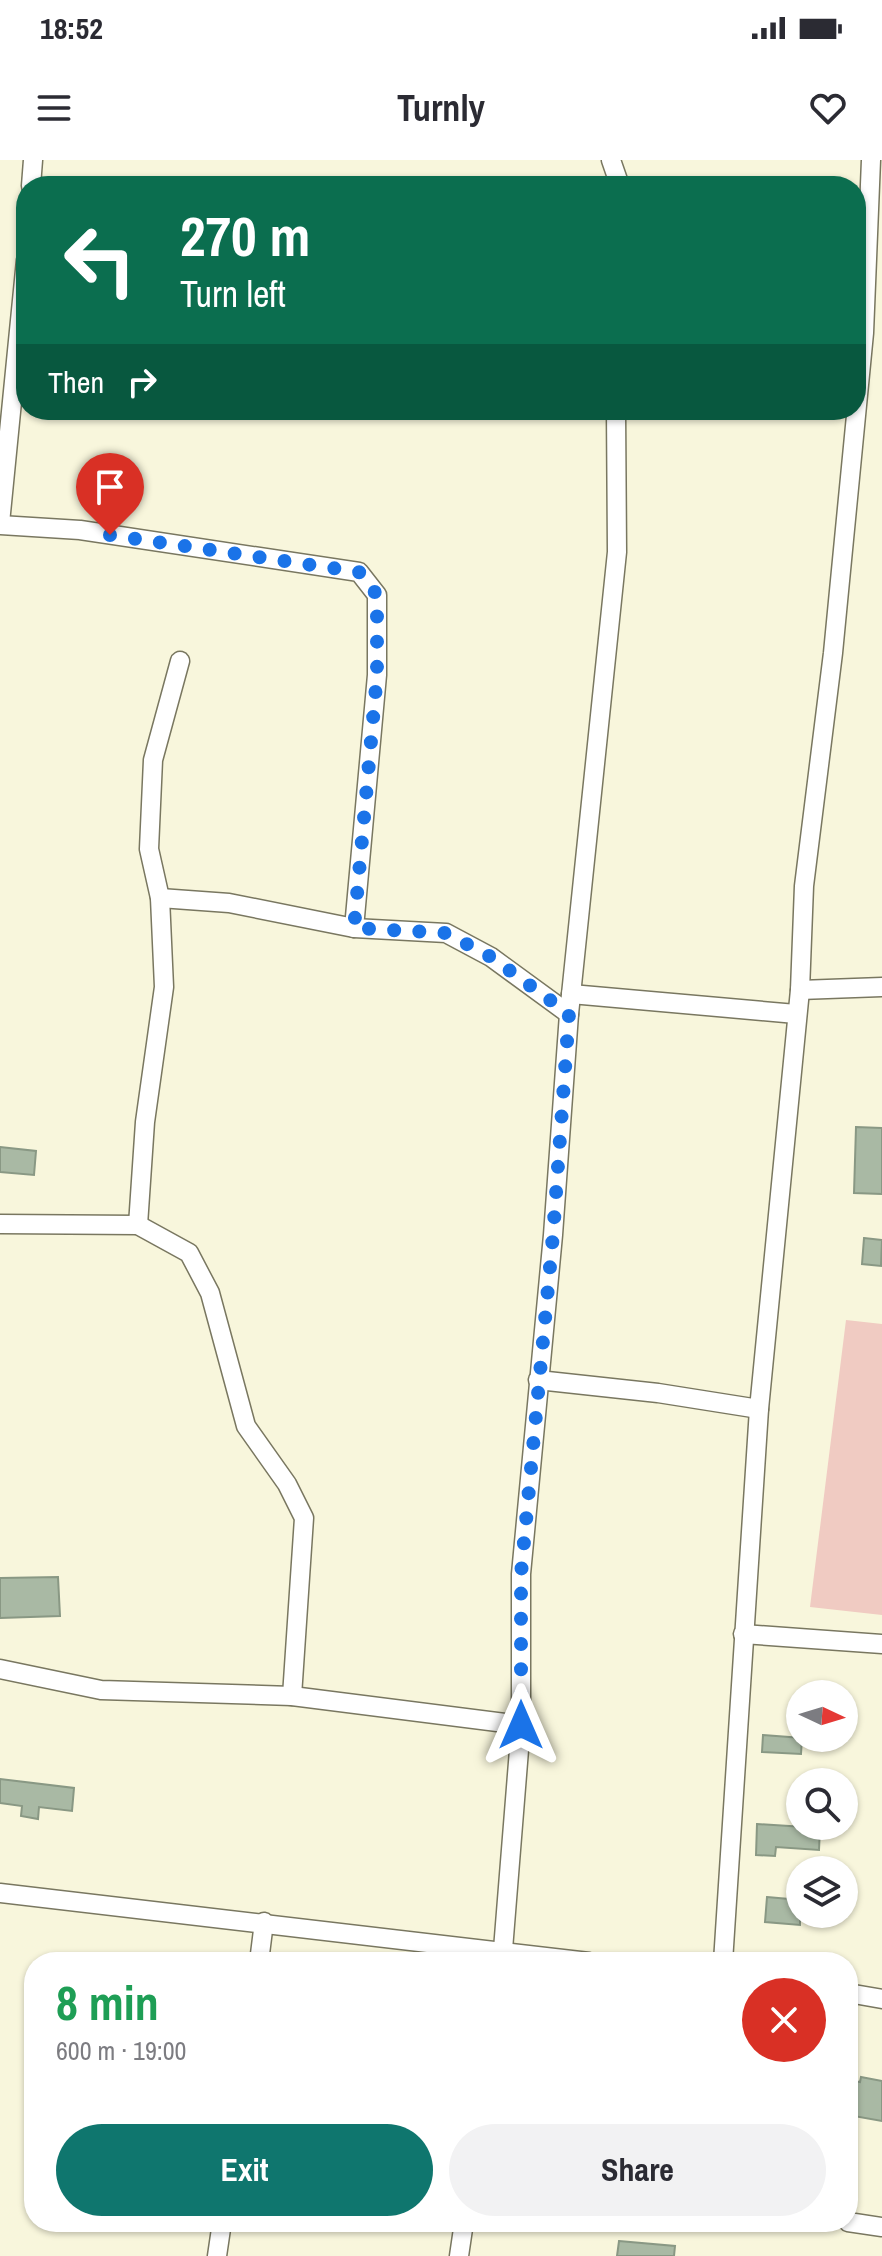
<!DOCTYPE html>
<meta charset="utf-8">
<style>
:root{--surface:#fff;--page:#f2f2f3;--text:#2b2b33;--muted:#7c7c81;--accent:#0f766e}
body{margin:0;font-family:"Archivo Narrow",sans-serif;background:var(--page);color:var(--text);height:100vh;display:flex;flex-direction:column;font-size:30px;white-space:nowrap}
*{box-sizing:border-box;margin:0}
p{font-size:26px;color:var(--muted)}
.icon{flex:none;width:44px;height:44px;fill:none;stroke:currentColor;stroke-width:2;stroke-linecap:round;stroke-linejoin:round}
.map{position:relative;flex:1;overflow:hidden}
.side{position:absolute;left:24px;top:1792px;width:834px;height:280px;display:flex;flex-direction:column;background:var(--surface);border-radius:32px;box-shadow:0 2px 6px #0004}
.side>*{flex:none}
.guide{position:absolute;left:16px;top:16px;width:850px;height:244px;border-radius:32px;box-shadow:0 2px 6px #0004;background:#0b6e4f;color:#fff;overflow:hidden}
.needle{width:52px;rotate:94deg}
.buttons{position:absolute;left:786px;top:1520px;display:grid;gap:16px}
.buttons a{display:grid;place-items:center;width:72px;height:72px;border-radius:50%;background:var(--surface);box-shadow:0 2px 6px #0004;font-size:40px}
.pin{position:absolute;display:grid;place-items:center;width:68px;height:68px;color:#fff;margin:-82px -34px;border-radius:50% 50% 50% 0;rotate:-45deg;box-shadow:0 0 8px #0007}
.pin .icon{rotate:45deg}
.me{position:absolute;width:88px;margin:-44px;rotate:0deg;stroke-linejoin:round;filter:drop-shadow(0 0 6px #0008)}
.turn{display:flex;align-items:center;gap:28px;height:168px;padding:0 32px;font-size:36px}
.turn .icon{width:104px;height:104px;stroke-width:2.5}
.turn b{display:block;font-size:56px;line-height:68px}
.then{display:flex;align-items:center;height:76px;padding:0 32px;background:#0003;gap:16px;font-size:30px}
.round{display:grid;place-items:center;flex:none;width:84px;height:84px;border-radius:42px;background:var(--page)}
.head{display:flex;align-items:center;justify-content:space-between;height:136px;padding:0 32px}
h1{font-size:48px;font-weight:800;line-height:60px;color:#1e9e55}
.primary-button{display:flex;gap:16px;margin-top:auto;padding:16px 32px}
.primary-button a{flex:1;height:92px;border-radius:48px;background:var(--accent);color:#fff;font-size:32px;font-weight:800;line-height:92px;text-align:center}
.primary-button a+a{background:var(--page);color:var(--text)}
.status{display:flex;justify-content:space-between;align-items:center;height:56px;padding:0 40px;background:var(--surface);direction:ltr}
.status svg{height:22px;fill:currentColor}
header{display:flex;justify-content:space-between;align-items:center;height:104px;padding:0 32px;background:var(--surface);font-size:36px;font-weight:800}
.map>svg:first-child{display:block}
.green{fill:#f0cbc2}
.building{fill:#a9b9a4;stroke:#899884;stroke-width:2}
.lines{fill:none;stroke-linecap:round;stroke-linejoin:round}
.street-casing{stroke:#797760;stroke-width:21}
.street{stroke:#fff;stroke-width:18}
.route{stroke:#1a73e8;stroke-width:14;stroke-dasharray:0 25.2}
</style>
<div class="status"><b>18:52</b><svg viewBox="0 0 49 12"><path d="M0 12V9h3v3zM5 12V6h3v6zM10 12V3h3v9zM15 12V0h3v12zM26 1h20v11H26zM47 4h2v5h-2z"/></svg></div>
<header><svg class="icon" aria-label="menu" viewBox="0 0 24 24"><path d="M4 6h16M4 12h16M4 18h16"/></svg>Turnly<svg class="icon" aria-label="heart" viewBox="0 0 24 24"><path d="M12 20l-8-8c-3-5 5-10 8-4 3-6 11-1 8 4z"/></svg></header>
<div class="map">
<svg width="882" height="2096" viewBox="0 0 882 2096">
<rect width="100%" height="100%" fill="#f8f6dc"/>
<polygon class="green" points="846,1160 882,1164 882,1455 810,1447"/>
<g class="building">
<polygon points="856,967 882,968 882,1034 854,1033"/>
<polygon points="0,987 36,991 34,1015 0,1012"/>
<polygon points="864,1078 882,1080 881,1106 862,1104"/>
<polygon points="58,1417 60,1456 0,1458 0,1418"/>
<polygon points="763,1575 802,1578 801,1594 762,1592"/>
<polygon points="0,1619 74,1628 72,1651 39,1647 38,1659 21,1656 22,1646 0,1643"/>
<polygon points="757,1664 820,1668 819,1690 776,1687 775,1696 756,1695"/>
<polygon points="767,1737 800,1740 800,1765 765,1762"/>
<polygon points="861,1917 882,1921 882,1961 848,1955 848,1920 860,1922"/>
<polygon points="619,2081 675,2086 674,2096 617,2096"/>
</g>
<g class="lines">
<g class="street-casing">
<g id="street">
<polyline points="611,0 620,26"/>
<polyline points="31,26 33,0"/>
<polyline points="0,363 26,100"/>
<polyline points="0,365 80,370 359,412 377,435 377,515 354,768"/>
<polyline points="160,738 229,743 354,768 446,773 491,797 569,854"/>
<polyline points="800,830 882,827"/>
<polyline points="571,834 796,854"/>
<polyline points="0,1064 138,1065 189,1093 210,1133 246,1266 287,1324 304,1358 292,1536"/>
<polyline points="138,1065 145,962 164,827 160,738 149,689 153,600 180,501"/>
<polyline points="538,1220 658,1233 759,1249"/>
<polyline points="743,1474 882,1484"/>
<polyline points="0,1509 101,1530 292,1536 521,1565"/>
<polyline points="0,1733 589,1802"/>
<polyline points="259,1802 264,1762"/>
<polyline points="502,1802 521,1565 521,1414 553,1075 569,854 617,392 616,250"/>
<polyline points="723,1802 759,1249 800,830 804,726 833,493 864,173 871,0"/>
<polyline points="848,1833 882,1839"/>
<polyline points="848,2062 882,2067"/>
<polyline points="217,2096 222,2062"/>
<polyline points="459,2096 464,2062"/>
</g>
</g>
<use href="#street" class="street"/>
</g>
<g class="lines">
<polyline class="route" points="110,375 359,412 377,435 377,515 354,768 446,773 491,797 569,854 553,1075 521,1414 521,1565"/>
</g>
</svg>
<div class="buttons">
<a><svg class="needle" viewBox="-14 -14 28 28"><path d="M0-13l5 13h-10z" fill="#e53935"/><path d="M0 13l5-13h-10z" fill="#7c7c81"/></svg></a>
<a><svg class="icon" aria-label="search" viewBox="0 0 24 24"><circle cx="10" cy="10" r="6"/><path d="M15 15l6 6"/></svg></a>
<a><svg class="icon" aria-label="layers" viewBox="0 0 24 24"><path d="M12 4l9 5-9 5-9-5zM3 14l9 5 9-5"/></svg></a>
</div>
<div class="pin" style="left:110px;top:375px;background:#d93025"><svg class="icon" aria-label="arrive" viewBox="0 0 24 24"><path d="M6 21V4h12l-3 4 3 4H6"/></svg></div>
<svg class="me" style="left:521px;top:1565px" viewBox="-20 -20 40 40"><path d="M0-17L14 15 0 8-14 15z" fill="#1a73e8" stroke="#fff" stroke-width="4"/></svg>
<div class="guide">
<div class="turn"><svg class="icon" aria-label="left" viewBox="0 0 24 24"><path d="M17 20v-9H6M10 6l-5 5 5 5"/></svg><div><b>270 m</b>Turn left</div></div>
<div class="then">Then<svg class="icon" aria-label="right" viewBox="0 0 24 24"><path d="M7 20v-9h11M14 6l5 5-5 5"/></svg></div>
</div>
<section class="side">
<div class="head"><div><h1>8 min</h1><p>600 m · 19:00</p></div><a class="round" style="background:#d93025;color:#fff"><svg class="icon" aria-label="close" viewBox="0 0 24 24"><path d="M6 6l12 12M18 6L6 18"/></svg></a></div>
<div class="primary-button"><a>Exit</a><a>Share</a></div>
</section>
</div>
